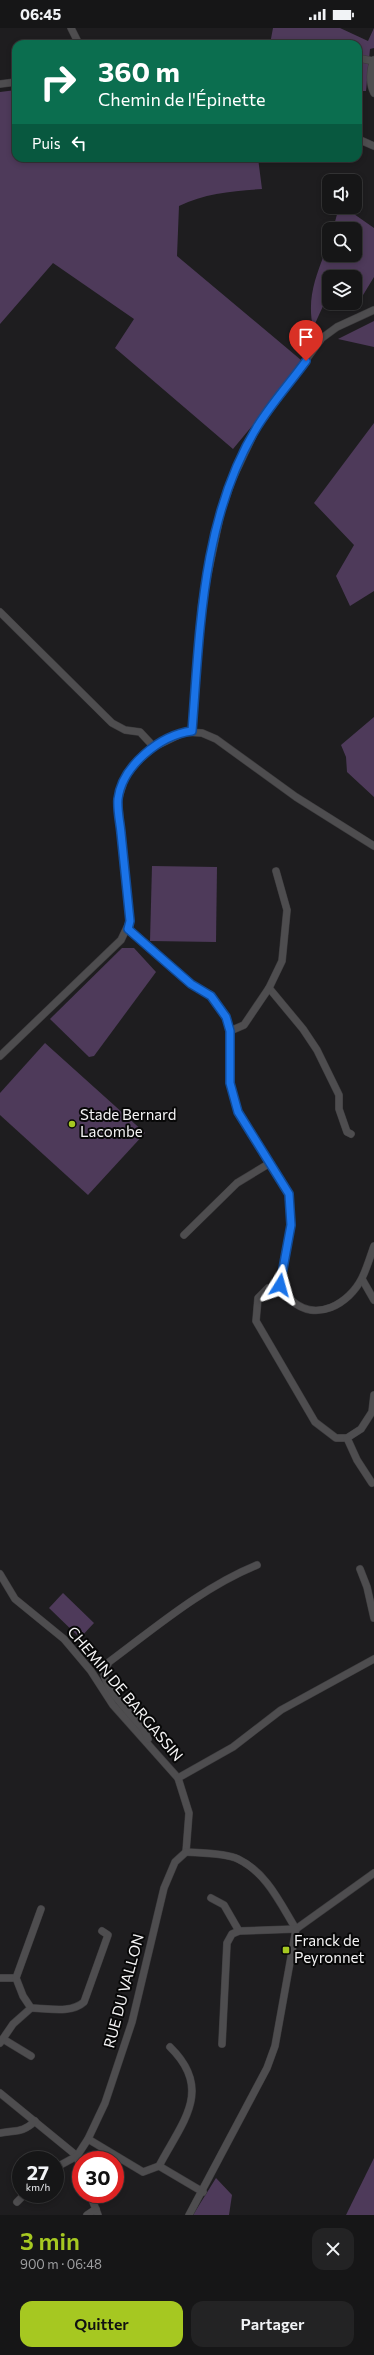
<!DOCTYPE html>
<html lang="fr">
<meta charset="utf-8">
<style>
:root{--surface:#161617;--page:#232324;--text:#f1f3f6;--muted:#9e9fa1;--line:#353536;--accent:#a6c821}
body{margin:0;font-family:Commissioner,sans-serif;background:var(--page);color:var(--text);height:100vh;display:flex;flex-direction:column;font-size:15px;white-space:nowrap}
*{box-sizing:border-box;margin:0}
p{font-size:13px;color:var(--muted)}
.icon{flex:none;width:22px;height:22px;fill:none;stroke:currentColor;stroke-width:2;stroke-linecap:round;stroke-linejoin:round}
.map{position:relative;height:2187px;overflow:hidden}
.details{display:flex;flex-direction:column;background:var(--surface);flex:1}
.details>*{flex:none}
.top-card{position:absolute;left:12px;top:12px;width:350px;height:122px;border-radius:12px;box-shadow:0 2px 6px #0003,0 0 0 1px var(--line);background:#0b6e4f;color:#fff;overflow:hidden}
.fabs{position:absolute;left:322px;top:146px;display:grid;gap:8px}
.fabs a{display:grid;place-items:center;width:40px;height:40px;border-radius:8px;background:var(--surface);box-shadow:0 2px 6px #0003,0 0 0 1px var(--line);font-size:20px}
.speed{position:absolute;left:12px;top:2123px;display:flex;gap:8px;font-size:20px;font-weight:700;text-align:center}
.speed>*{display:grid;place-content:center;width:52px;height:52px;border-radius:50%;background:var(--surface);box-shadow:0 2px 6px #0003,0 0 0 1px var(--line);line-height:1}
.speed small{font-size:10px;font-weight:400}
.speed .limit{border:6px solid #d22;background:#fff;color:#111}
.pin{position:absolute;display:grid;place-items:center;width:34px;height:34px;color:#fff;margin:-41px -17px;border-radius:50% 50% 50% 0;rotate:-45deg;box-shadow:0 0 4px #0007}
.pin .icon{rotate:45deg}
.me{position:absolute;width:44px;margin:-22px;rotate:8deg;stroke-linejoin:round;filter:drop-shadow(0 0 3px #0008)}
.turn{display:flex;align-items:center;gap:14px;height:84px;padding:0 20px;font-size:18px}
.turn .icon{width:52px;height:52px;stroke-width:2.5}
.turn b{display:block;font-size:28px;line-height:34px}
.then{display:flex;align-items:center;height:38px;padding:0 20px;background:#0003;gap:8px;font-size:15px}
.round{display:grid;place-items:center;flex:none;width:42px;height:42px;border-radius:12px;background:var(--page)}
.headline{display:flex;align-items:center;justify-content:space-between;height:68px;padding:0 20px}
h1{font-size:24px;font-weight:600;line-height:30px;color:var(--accent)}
.cta{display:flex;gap:8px;margin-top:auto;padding:8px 20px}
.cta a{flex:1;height:46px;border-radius:12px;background:var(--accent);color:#111;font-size:16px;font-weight:600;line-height:46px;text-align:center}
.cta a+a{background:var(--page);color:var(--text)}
.status{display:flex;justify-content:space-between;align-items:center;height:28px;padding:0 20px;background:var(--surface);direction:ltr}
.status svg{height:11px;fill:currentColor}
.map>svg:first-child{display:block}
.green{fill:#4e3a5a}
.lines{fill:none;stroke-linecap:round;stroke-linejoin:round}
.street-casing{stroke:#3c3b3d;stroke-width:8}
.street{stroke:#4e4d4f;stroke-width:7}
.route-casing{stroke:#114b97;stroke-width:10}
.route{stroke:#1a73e8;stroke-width:7}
.poi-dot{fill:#a6c821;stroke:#080808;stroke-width:1.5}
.labels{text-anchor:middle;stroke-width:4;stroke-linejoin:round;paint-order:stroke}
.poi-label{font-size:15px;fill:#f5f4f5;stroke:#080808;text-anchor:start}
.street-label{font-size:15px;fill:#f5f4f5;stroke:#080808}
</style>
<div class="status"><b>06:45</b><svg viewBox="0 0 49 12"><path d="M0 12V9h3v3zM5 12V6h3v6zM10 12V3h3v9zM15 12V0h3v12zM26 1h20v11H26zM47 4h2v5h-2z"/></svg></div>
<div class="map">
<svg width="374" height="2187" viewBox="0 0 374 2187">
<rect width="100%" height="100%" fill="#1e1d1f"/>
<g class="green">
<polygon points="273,0 340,0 368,13 374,0 374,20 370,21 366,63 358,63 358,16 270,16"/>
<path d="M 16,62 L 16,130 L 258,130 L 262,161 C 233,163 205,165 179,178 L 177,228 L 301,332 L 262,386 L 233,421 L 115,320 L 134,291 L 53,235 L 0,296 L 0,64 Z"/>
<path d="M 339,179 L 344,179 L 374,200 L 374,249 L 357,277 L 352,275 L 355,275 L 355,249 L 329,249 L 329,265 L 313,300 C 306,266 318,245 329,213 L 329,227 L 355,227 L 355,201 L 333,201 Z"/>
<polygon points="374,293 374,319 338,311"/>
<polygon points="374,395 374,563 350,578 336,548 354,517 314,475"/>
<polygon points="374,689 374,769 347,744 346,729 341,717"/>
<polygon points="152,838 217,839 216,914 150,913"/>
<polygon points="122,920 134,920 156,944 94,1028 89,1029 50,991"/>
<polygon points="45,1015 145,1105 88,1167 0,1087 0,1065"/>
<polygon points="63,1565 94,1595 80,1610 49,1580"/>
<polygon points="374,2130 374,2187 346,2187"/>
<polygon points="216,2150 232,2167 229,2187 193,2187"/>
</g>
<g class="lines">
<g class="street-casing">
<g id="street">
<polyline points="71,0 79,16"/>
<polyline points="358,30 373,33"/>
<path d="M 374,32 C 370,41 369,56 374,65"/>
<polyline points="0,56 16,54"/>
<polyline points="358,111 374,118"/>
<polyline points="0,584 112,695 125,702 140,704 154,719"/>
<polyline points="192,703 202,574 221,484 232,452 257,399 322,310 337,299 374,282"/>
<path d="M 129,901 L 191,956 L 211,967 L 226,989 L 230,1003 L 230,1055 L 238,1084 L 289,1166 L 291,1197 L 280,1257 C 283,1261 286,1269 291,1272 C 316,1295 349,1276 362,1250 C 367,1240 370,1229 374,1218"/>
<polyline points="269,960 303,1001 317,1022 339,1067 339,1081 347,1104 351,1106"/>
<polyline points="230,1003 244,997 269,960 282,933 287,882 276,843"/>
<polyline points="0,1028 121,912 130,893 118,772 125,750 135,736 154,719 185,704 202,705 216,711 296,769 374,818"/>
<polyline points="184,1207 237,1155 270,1135"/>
<polyline points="362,1251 374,1272"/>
<polyline points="280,1257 268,1260 258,1270 256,1293 315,1394 336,1410 347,1410 361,1401 372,1384 374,1367"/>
<polyline points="347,1410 357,1432 372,1455"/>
<polyline points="360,1541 367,1559 374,1590"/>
<polyline points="0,1546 15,1571 64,1611 91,1643 113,1677 178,1750 189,1785 186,1824"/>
<path d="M 148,1711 L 144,1702 C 134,1690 104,1660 104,1645 C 104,1641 107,1638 109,1634 C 156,1599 203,1559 257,1537"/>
<polyline points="178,1750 233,1719 281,1682 374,1631"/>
<path d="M 186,1824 C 200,1825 226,1825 238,1831 C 267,1845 280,1875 296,1901 L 374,1845"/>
<polyline points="211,1870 224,1877 239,1903"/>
<polyline points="0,1950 16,1950"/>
<path d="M 31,1980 C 47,1980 71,1986 84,1974 L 108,1907 L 102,1903"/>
<polyline points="3,2011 31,2028"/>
<polyline points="0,2015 13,1996 31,1980 23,1968 16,1950 41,1881"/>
<path d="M 170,2019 C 214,2062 182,2094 159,2138 L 203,2164"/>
<polyline points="0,2065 77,2128"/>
<path d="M 0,2105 C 16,2102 23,2105 35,2093"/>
<polyline points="88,2111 143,2144 159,2138"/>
<polyline points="77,2128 81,2143"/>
<polyline points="55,2140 77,2128 88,2111 105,2075 132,1994 164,1860 175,1834 186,1824"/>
<polyline points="90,2166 98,2187"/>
<polyline points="17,2174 25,2166"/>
<polyline points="87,2187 96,2181"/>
<polyline points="189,2187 267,2040 275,2018 296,1901 239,1903 232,1906 227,1915 222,2016"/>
</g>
</g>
<use href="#street" class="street"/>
</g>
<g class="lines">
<g class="route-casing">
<path id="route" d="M 280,1257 L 291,1197 L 289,1166 L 238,1084 L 230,1055 L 230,1003 L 226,989 L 211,968 L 191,956 L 128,901 L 130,893 C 127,864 124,834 121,805 C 120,794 117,782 118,771 C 122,738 160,707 192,703 C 200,601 202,489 257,399 C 271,376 290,355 306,333"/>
</g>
<use href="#route" class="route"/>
</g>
<g class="poi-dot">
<circle cx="72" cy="1096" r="4"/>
<rect x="282" y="1918" width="8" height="8" rx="2"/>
</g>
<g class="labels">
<g class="poi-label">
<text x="80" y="1092">Stade Bernard<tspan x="80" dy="17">Lacombe</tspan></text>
<text x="294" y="1918">Franck de<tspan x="294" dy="17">Peyronnet</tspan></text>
</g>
<g class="street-label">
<text transform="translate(125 1666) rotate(50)" y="5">CHEMIN DE BARGASSIN</text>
<text transform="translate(124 1963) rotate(-75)" y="5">RUE DU VALLON</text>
</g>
</g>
</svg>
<div class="fabs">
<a><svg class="icon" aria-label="sound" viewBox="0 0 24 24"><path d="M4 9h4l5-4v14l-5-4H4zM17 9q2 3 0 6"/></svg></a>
<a><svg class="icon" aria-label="search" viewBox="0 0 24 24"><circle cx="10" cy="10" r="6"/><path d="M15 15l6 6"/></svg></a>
<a><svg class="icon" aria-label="layers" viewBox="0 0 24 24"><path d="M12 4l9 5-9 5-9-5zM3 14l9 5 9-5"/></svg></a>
</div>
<div class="speed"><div>27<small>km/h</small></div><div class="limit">30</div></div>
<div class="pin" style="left:306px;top:333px;background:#d93025"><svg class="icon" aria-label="arrive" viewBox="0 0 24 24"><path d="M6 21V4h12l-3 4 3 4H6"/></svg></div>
<svg class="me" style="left:280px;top:1257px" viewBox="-20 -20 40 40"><path d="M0-17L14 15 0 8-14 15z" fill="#1a73e8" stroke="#fff" stroke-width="4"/></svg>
<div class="top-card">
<div class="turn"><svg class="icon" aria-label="right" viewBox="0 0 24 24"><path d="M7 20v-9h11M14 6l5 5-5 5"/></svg><div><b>360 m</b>Chemin de l'Épinette</div></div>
<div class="then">Puis<svg class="icon" aria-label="left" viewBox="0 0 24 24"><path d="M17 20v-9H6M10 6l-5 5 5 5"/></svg></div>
</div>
</div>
<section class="details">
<div class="headline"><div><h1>3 min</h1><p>900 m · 06:48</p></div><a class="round"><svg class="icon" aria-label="close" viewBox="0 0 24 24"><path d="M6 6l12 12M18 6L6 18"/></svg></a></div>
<div class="cta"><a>Quitter</a><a>Partager</a></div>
</section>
